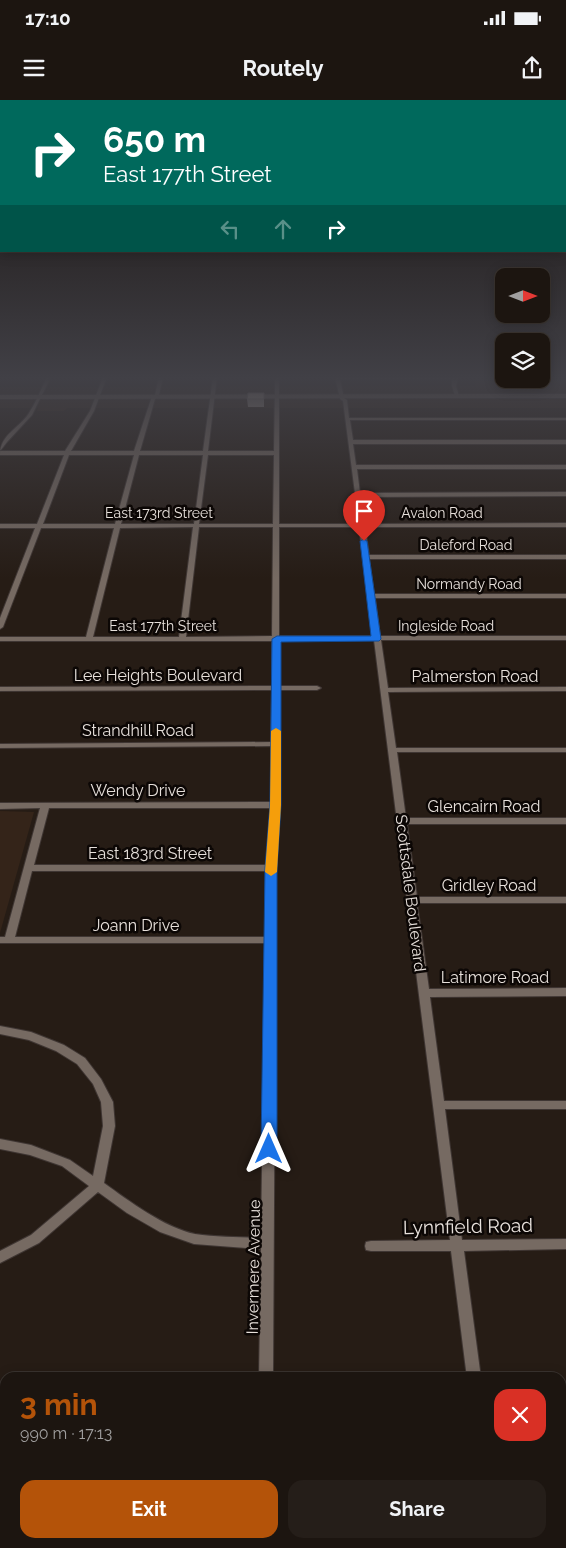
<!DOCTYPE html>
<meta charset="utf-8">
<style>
:root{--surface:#1c1510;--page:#251e19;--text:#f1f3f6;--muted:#a09f9f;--line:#3a3430;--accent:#b45309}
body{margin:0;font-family:Raleway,sans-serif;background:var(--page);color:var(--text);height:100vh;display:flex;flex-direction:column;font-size:19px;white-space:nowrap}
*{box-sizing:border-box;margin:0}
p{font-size:16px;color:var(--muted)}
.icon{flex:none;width:28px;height:28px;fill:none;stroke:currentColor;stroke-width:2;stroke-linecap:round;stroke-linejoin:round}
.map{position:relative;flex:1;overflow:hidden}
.side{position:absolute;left:0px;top:1272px;width:566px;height:176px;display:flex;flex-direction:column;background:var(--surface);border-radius:15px 15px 0 0;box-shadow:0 2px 12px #0003,0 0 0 1px var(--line)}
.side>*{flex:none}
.top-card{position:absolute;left:0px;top:0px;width:566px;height:152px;box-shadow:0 2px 12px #0003,0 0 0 1px var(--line);background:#00695c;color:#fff;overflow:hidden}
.needle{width:32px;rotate:90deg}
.buttons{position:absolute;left:495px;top:168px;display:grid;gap:10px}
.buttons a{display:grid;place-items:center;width:55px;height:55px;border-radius:10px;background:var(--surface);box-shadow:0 2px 12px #0003,0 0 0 1px var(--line);font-size:25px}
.pin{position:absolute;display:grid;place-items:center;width:42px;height:42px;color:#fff;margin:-51px -21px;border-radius:50% 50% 50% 0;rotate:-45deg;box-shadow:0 0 5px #0007}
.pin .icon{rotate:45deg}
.me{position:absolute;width:55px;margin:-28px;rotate:0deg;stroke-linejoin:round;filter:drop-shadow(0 0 4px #0008)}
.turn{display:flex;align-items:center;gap:18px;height:105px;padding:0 20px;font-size:22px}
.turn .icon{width:65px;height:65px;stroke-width:2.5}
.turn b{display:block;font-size:35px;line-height:42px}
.lanes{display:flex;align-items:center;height:48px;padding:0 20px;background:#0003;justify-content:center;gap:25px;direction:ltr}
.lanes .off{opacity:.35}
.round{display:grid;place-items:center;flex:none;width:52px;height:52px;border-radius:15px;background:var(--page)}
.summary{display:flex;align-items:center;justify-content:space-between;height:85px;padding:0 20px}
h1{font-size:30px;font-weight:700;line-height:38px;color:var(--accent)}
.action{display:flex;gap:10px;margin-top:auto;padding:10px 20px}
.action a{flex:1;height:58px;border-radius:15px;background:var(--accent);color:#fff;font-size:20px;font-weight:700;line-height:58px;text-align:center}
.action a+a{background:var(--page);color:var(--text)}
.status{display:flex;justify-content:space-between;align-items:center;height:35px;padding:0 25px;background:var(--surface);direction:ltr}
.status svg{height:14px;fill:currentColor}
header{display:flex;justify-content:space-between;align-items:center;height:65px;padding:0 20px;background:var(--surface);font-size:22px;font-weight:700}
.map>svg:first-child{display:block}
.built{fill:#342419}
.green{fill:#4c2403}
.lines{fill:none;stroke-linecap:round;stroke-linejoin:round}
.minor-casing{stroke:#3f3633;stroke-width:2}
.secondary-casing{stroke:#3f3633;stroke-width:2}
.minor{fill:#766a62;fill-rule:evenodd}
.secondary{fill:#766a62;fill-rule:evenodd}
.wall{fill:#aa9e96}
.building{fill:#c6b8af;stroke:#8b817a}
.route{fill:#1a73e8;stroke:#114b97}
.slow{fill:#f59e0b}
.labels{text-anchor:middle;stroke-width:5;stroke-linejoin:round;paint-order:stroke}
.far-street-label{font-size:14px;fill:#e7e0db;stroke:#0c0705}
.street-label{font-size:16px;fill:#e7e0db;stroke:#0c0705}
.near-street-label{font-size:19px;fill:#e7e0db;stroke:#0c0705}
</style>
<div class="status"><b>17:10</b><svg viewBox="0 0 49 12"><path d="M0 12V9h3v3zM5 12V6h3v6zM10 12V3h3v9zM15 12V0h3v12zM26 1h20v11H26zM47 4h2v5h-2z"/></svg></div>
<header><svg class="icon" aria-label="menu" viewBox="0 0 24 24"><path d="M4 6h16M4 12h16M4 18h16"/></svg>Routely<svg class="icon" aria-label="share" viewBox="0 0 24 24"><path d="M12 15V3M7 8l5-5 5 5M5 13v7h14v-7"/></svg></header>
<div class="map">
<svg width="566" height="1448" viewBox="0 0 566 1448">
<rect width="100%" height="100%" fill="#261c15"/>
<g class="built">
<polygon points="474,277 493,277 498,283 559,283 555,277 566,277 566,308 67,308 64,311 37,311 38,308 0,308 0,287 476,286"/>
<polygon points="0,711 34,712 0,833"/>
</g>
<polygon class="green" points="495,277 504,277 504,279 541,279 541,277 554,277 557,283 498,282"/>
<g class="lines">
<g class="minor-casing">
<g id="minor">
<path d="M 47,277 L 51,277 L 32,315 L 7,342 L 0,351 L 65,351 L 90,311 L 103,277 L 107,277 L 94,311 L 71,351 L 134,351 L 151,299 L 155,295 L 159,277 L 163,277 L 159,295 L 155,299 L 140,351 L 203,351 L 213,277 L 217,277 L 208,351 L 274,351 L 275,277 L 279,277 L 279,424 L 359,424 L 343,301 L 340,299 L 335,277 L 457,277 L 458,278 L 456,286 L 459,296 L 457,297 L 455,296 L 452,286 L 452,279 L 340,279 L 344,298 L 347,300 L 349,318 L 566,318 L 566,320 L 350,320 L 353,340 L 566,340 L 566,344 L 353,344 L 356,365 L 566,365 L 566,369 L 357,369 L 360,393 L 566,392 L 566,396 L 361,397 L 364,424 L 566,423 L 566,427 L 365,427 L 369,455 L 566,455 L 566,459 L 369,459 L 374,494 L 566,494 L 566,498 L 375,498 L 380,536 L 566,536 L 566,540 L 381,540 L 388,588 L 566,587 L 566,591 L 388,592 L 396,648 L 566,648 L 566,652 L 397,652 L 406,718 L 566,718 L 566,724 L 407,724 L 417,797 L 566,797 L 566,803 L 417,803 L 429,889 L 566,888 L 566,896 L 430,897 L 444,1001 L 566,1001 L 566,1009 L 445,1009 L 462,1140 L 566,1139 L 566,1149 L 464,1151 L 481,1278 L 467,1278 L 451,1151 L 371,1151 L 366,1150 L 365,1146 L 366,1142 L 371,1141 L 450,1140 L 374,540 L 279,541 L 279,586 L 317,586 L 321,588 L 317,590 L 279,590 L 279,705 L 276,768 L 273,1278 L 259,1278 L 261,1149 L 194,1144 L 160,1132 L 127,1113 L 98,1092 L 39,1143 L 0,1163 L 0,1151 L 31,1135 L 89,1086 L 62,1066 L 30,1055 L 0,1049 L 0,1039 L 31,1045 L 70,1060 L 93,1076 L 103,1026 L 101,1002 L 93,984 L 77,964 L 56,951 L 29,940 L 0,934 L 0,926 L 31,932 L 64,945 L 85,958 L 101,979 L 113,1002 L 115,1026 L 104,1083 C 129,1101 165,1128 195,1134 C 216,1137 239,1137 261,1138 L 265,843 L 0,843 L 0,837 L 5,837 L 40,708 L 0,709 L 0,703 L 271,702 L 271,646 L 0,648 L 0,644 L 271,642 L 272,590 L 0,591 L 0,587 L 272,586 L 272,541 L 0,541 L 0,537 L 86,537 L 114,428 L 41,428 L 3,527 L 0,529 L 0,518 L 35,428 L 0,428 L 0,424 L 37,424 L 64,355 L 0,355 C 0,334 19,329 29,313 C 36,302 41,289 47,277 ZM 69,355 L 134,355 L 115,424 L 43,424 ZM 139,355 L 203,355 L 194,424 L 121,424 ZM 208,355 L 274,355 L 273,424 L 199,424 ZM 193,427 L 179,537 L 93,537 L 120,428 ZM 199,427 L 273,427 L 272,536 L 186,537 ZM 279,427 L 359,427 L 373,536 L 279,536 ZM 49,708 L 271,708 L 267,765 L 34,765 ZM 32,771 L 266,771 L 265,837 L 15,837 Z"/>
<rect x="561" y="1306" width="5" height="14"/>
<rect x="0" y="1322" width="5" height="14"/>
<rect x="41" y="1444" width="16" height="4"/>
<rect x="258" y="1444" width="16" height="4"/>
<polygon points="487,1444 503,1444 504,1448 488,1448"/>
</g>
</g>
<g class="secondary-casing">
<polygon id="secondary" points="566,294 566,298 0,299 0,295"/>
</g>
<use href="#minor" class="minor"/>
<use href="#secondary" class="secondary"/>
</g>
<polygon class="wall" points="264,293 264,307 248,307 247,299"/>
<polygon class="building" points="248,293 264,293 264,299 247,299"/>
<linearGradient id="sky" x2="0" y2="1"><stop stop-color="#150f0c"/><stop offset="0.58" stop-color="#414046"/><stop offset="1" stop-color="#414046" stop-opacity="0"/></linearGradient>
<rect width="566" height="479" fill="url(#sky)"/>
<polygon class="route" points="364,439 367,441 381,539 379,541 281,542 281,705 277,768 277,1049 274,1053 269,1055 264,1053 261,1049 265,768 270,705 272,539 277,536 371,536 360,441"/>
<polygon class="slow" points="276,628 281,631 281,705 277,772 271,776 265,772 270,705 271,631"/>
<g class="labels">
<g class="far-street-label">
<text x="159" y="418">East 173rd Street</text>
<text x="442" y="418">Avalon Road</text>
<text x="466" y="450">Daleford Road</text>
<text x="469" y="489">Normandy Road</text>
<text x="163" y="531">East 177th Street</text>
<text x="446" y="531">Ingleside Road</text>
</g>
<g class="street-label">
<text x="158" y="581">Lee Heights Boulevard</text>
<text x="475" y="582">Palmerston Road</text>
<text x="138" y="636">Strandhill Road</text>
<text x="138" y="696">Wendy Drive</text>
<text x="484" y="712">Glencairn Road</text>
<text x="150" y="759">East 183rd Street</text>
<text x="489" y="791">Gridley Road</text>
<text transform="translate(411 793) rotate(83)" y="6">Scottsdale Boulevard</text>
<text x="136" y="831">Joann Drive</text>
<text x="495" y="883">Latimore Road</text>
<text transform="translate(253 1167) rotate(-89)" y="6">Invermere Avenue</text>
</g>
<g class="near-street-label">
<text transform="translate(468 1126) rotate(-1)" y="7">Lynnfield Road</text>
</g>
</g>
</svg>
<div class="buttons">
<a><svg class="needle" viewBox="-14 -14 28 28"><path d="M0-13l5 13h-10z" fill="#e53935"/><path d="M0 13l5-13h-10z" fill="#a09f9f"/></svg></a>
<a><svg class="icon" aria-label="layers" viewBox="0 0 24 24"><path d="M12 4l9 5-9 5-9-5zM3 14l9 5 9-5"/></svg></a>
</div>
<div class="pin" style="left:364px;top:441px;background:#d93025"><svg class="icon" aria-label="arrive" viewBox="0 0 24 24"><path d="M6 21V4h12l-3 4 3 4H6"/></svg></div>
<svg class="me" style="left:269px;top:1049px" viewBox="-20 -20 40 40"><path d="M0-17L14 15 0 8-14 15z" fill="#1a73e8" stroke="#fff" stroke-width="4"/></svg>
<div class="top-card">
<div class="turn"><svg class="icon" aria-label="right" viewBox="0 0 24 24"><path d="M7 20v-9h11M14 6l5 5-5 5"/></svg><div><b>650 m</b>East 177th Street</div></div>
<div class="lanes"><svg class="icon off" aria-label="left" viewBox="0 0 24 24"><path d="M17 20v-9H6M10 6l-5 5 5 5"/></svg><svg class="icon off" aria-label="ahead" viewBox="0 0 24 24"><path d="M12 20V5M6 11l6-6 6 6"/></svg><svg class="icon" aria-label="right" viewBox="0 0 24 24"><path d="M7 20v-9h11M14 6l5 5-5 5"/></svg></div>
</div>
<section class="side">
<div class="summary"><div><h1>3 min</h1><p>990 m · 17:13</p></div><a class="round" style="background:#d93025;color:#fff"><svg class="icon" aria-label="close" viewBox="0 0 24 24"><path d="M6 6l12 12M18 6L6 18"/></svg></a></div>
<div class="action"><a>Exit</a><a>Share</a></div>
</section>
</div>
